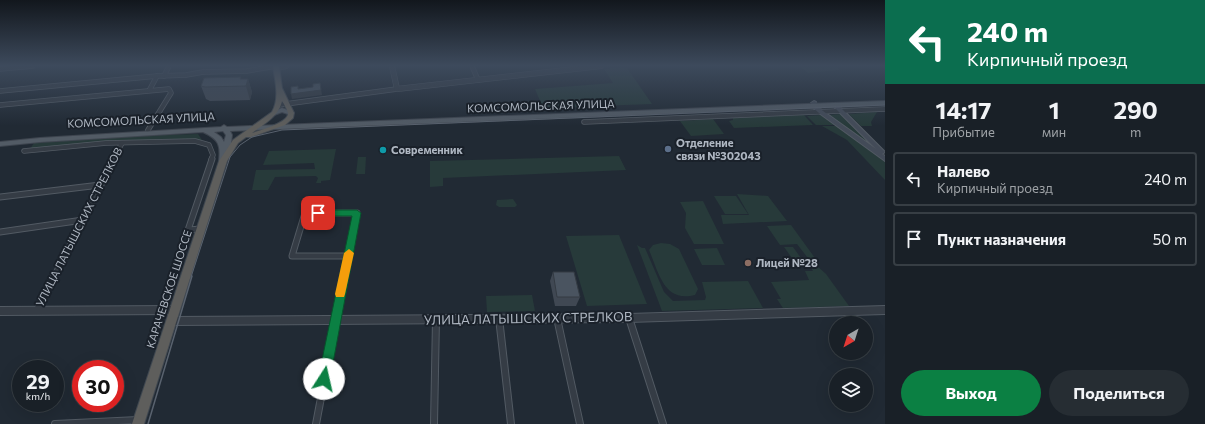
<!DOCTYPE html>
<html lang="ru">
<meta charset="utf-8">
<style>
:root{--surface:#192027;--page:#262d33;--text:#f1f3f6;--muted:#9fa3a7;--line:#373e44;--accent:#0b8043}
body{margin:0;font-family:Commissioner,sans-serif;background:var(--page);color:var(--text);height:100vh;display:flex;flex-direction:column;font-size:15px;white-space:nowrap}
*{box-sizing:border-box;margin:0}
p{font-size:13px;color:var(--muted)}
.icon{flex:none;width:22px;height:22px;fill:none;stroke:currentColor;stroke-width:2;stroke-linecap:round;stroke-linejoin:round}
.map{position:relative;flex:1;overflow:hidden}
.drawer{display:flex;flex-direction:column;background:var(--surface);width:320px}
.drawer>*{flex:none}
.hud{background:#0b6e4f;color:#fff;overflow:hidden}
.needle{width:26px;rotate:219deg}
.tools{position:absolute;left:829px;top:316px;display:grid;gap:8px}
.tools a{display:grid;place-items:center;width:44px;height:44px;border-radius:50%;background:var(--surface);box-shadow:0 4px 16px #0002,0 0 0 1px var(--line);font-size:20px}
.speed{position:absolute;left:12px;top:360px;display:flex;gap:8px;font-size:20px;font-weight:700;text-align:center}
.speed>*{display:grid;place-content:center;width:52px;height:52px;border-radius:50%;background:var(--surface);box-shadow:0 4px 16px #0002,0 0 0 1px var(--line);line-height:1}
.speed small{font-size:10px;font-weight:400}
.speed .limit{border:6px solid #d22;background:#fff;color:#111}
.pin{position:absolute;display:grid;place-items:center;width:34px;height:34px;color:#fff;margin:-17px;border-radius:8px;box-shadow:0 2px 6px #0006}
.me{position:absolute;width:44px;margin:-22px;rotate:10deg;stroke-linejoin:round;filter:drop-shadow(0 0 3px #0008)}
.turn{display:flex;align-items:center;gap:14px;height:84px;padding:0 16px;font-size:18px}
.turn .icon{width:52px;height:52px;stroke-width:2.5}
.turn b{display:block;font-size:28px;line-height:34px}
.eta{display:flex;justify-content:space-evenly;align-items:center;height:68px;text-align:center}
.eta b{font-size:24px;font-weight:700;line-height:28px}
.action{display:flex;gap:8px;margin-top:auto;padding:8px 16px}
.action a{flex:1;height:46px;border-radius:24px;background:var(--accent);color:#fff;font-size:16px;font-weight:700;line-height:46px;text-align:center}
.action a+a{background:var(--page);color:var(--text)}
ul{padding:0;list-style:none}
li{display:flex;align-items:center;gap:12px;height:54px;margin:0 8px 6px;padding:0 8px;border:2px solid var(--line);border-radius:4px}
li div{flex:1}
li b{display:block;font-size:15px}
li em{font-style:normal}
main{display:flex;flex:1;min-height:0}
.map>svg:first-child{display:block}
.green{fill:#273a3a}
.lines{fill:none;stroke-linecap:round;stroke-linejoin:round}
.minor-far2-casing{stroke:#525a63;stroke-width:5.5}
.minor-far1-casing{stroke:#525a63;stroke-width:7}
.minor-casing{stroke:#525a63;stroke-width:8}
.tertiary-far1-casing{stroke:#525a63;stroke-width:6}
.tertiary-casing{stroke:#525a63;stroke-width:10}
.secondary-casing{stroke:#525a63;stroke-width:2}
.primary-casing{stroke:#3e454f;stroke-width:2}
.trunk-casing{stroke:#3f4750;stroke-width:2}
.minor-far2{stroke:#353c45;stroke-width:4}
.minor-far1{stroke:#353c45;stroke-width:5}
.minor{stroke:#353c45;stroke-width:6}
.tertiary-far1{stroke:#353c45;stroke-width:5}
.tertiary{stroke:#353c45;stroke-width:8}
.secondary{fill:#434b58;fill-rule:evenodd}
.primary{fill:#525b65;fill-rule:evenodd}
.trunk{fill:#5e5e5c;fill-rule:evenodd}
.tram-far1{stroke:#59626e;stroke-width:1}
.tram{stroke:#59626e;stroke-width:1.5}
.wall{fill:#404853}
.shaded-wall{fill:#343b43}
.building{fill:#4a5460;stroke:#343b43}
.route{fill:#0b8043;stroke:#07532c}
.slow{fill:#f59e0b}
.service-dot{fill:#5c6f8a;stroke:#1a212a;stroke-width:1.5}
.culture-dot{fill:#0f9aa8;stroke:#1a212a;stroke-width:1.5}
.education-dot{fill:#8d6e63;stroke:#1a212a;stroke-width:1.5}
.labels{text-anchor:middle;stroke-width:4;stroke-linejoin:round;paint-order:stroke}
.street-label{font-size:11px;fill:#afb7c2;stroke:#1a212a}
.poi-label{font-size:11px;font-weight:bold;fill:#afb7c2;stroke:#1a212a;text-anchor:start}
.near-street-label{font-size:13px;fill:#afb7c2;stroke:#1a212a}
</style>
<main>
<div class="map">
<svg width="885" height="424" viewBox="0 0 885 424">
<rect width="100%" height="100%" fill="#212a34"/>
<g class="green">
<polygon points="799,66 836,66 840,70 808,73"/>
<polygon points="622,67 627,68 652,104 543,108 535,89 613,83 604,69"/>
<polygon points="877,112 871,122 872,126 861,126 849,114"/>
<polygon points="842,114 881,154 827,115"/>
<polygon points="804,115 813,125 734,128 729,121 733,120 733,118"/>
<polygon points="822,115 835,125 816,125 807,116"/>
<polygon points="713,119 724,134 691,136 680,121"/>
<polygon points="822,126 837,126 885,162 885,180 847,140"/>
<polygon points="198,134 202,140 129,140 30,149 34,143 131,136"/>
<polygon points="336,149 330,180 321,181 321,183 316,183 318,178 316,176 275,177 268,190 252,190 256,170 315,169 314,163 263,165 269,151"/>
<polygon points="619,156 626,170 443,178 443,186 430,187 430,161"/>
<polygon points="358,157 366,157 365,174 356,174"/>
<polygon points="737,194 768,196 787,221 723,224 721,215 749,215"/>
<polygon points="714,196 736,196 748,214 725,214"/>
<polygon points="513,199 517,205 515,207 499,207 496,205 497,200"/>
<polygon points="703,201 724,244 694,244 685,228 686,213 680,202"/>
<polygon points="791,225 820,265 817,266 826,274 849,306 783,308 777,299 781,299 771,282 809,280 805,271 813,271 808,264 811,262 797,244 780,245 767,226"/>
<polygon points="619,235 647,304 587,306 566,236"/>
<path d="M 661,243 L 670,244 L 679,249 L 698,289 L 695,295 C 664,303 659,273 649,250 L 653,245 Z"/>
<polygon points="637,245 642,248 645,248 664,292 673,301 705,300 706,297 702,282 748,281 763,308 662,311"/>
<polygon points="784,247 793,247 806,265 797,265"/>
<polygon points="717,248 725,265 702,265 694,249"/>
<polygon points="532,295 535,311 487,312 486,296"/>
</g>
<g class="lines">
<g class="minor-far2-casing">
<g id="minor-far2">
<polyline points="472,66 478,80"/>
<polyline points="0,69 33,66"/>
<polyline points="164,76 169,66"/>
<polyline points="150,89 157,76"/>
<polyline points="0,91 157,76 186,75 203,72 247,71 276,66"/>
<polyline points="0,105 169,89 171,93 148,130"/>
<polyline points="278,105 397,89"/>
<polyline points="584,122 885,109"/>
<polyline points="24,151 106,143 195,141 209,145 213,155 211,160"/>
<polyline points="113,160 122,143"/>
</g>
</g>
<g class="minor-far1-casing">
<g id="minor-far1">
<polyline points="0,197 100,185"/>
<polygon points="305,213 357,213 348,256 292,256"/>
<polyline points="201,229 188,230 212,159"/>
<polyline points="0,232 83,220"/>
<polyline points="54,277 114,159"/>
<polyline points="344,277 348,256"/>
</g>
</g>
<g class="minor-casing">
<g id="minor">
<polyline points="37,310 54,276"/>
<polyline points="499,318 511,424"/>
<polyline points="557,318 580,424"/>
<polyline points="629,318 663,424"/>
<polyline points="55,424 138,420"/>
<polyline points="316,424 344,276"/>
<polyline points="434,424 436,319"/>
</g>
</g>
<g class="tertiary-far1-casing">
<g id="tertiary-far1">
<polyline points="392,66 397,89 601,66"/>
<polyline points="276,68 286,66"/>
</g>
</g>
<g class="tertiary-casing">
<g id="tertiary">
<polyline points="0,311 175,310"/>
<polyline points="171,321 629,318 885,310"/>
</g>
</g>
<g class="secondary-casing">
<polygon id="secondary" points="814,101 816,102 817,106 823,111 876,149 832,105 835,103 837,104 885,152 882,154 885,156 885,161 819,113 811,106 811,103"/>
</g>
<g class="primary-casing">
<g id="primary">
<path d="M 885,101 L 885,105 L 230,131 L 232,135 L 230,153 L 227,155 L 227,161 L 223,163 L 219,161 C 221,144 218,139 203,132 L 40,142 L 0,146 L 0,142 L 40,138 L 221,127 L 224,125 L 227,127 ZM 223,131 L 226,135 L 224,142 L 221,137 L 214,132 Z"/>
<polygon points="282,108 293,112 294,113 291,115 282,112 274,115 271,113"/>
</g>
</g>
<g class="trunk-casing">
<path id="trunk" d="M 273,66 L 279,66 L 282,88 L 294,113 L 293,118 L 285,125 L 251,137 L 246,137 L 238,143 L 227,161 L 144,424 L 132,424 L 219,161 L 233,140 L 272,112 C 280,98 275,81 273,66 ZM 282,101 C 284,104 287,109 288,113 C 289,123 260,130 252,133 C 264,124 279,116 282,101 Z"/>
</g>
<use href="#minor-far2" class="minor-far2"/>
<use href="#minor-far1" class="minor-far1"/>
<use href="#minor" class="minor"/>
<use href="#tertiary-far1" class="tertiary-far1"/>
<use href="#tertiary" class="tertiary"/>
<use href="#secondary" class="secondary"/>
<use href="#primary" class="primary"/>
<use href="#trunk" class="trunk"/>
<polyline class="tram-far1" points="191,277 230,157 240,145 252,137 282,130 885,105"/>
<polyline class="tram" points="148,424 192,276"/>
</g>
<g class="wall">
<polygon points="241,77 241,79 248,79 252,92 250,100 210,101 206,99 201,86"/>
<polygon points="553,272 580,297 576,306 555,306 550,281"/>
</g>
<g class="shaded-wall">
<polygon points="248,79 252,92 250,100 246,86"/>
<polygon points="320,83 322,95 292,99 291,94 298,86 299,90 321,90"/>
</g>
<g class="building">
<polygon points="241,77 240,79 248,79 246,86 205,87 201,86 204,78"/>
<polygon points="320,83 321,90 291,94 291,87 298,86 298,89 313,87 313,84"/>
<polygon points="553,272 574,272 580,297 557,297"/>
</g>
<linearGradient id="sky" x2="0" y2="1"><stop stop-color="#12171d"/><stop offset="0.52" stop-color="#3d4a5c"/><stop offset="1" stop-color="#3d4a5c" stop-opacity="0"/></linearGradient>
<rect width="885" height="126" fill="url(#sky)"/>
<polygon class="route" points="315,210 357,210 361,213 330,379 328,383 324,385 319,383 318,379 352,216 318,216 315,215"/>
<polygon class="slow" points="349,249 354,253 345,294 344,297 336,297 335,294 344,253"/>
<circle class="service-dot" cx="668" cy="149" r="4"/>
<circle class="culture-dot" cx="383" cy="150" r="4"/>
<circle class="education-dot" cx="748" cy="263" r="4"/>
<g class="labels">
<g class="street-label">
<text transform="translate(541 106) rotate(-2)" y="4">КОМСОМОЛЬСКАЯ УЛИЦА</text>
<text transform="translate(141 120) rotate(-3)" y="4">КОМСОМОЛЬСКАЯ УЛИЦА</text>
<text transform="translate(79 227) rotate(-63)" y="4">УЛИЦА ЛАТЫШСКИХ СТРЕЛКОВ</text>
<text transform="translate(169 289) rotate(-72)" y="4">КАРАЧЕВСКОЕ ШОССЕ</text>
</g>
<g class="poi-label">
<text x="676" y="147">Отделение<tspan x="676" dy="13">связи №302043</tspan></text>
<text x="391" y="154">Современник</text>
<text x="756" y="267">Лицей №28</text>
</g>
<g class="near-street-label">
<text transform="translate(528 318) rotate(-1)" y="5">УЛИЦА ЛАТЫШСКИХ СТРЕЛКОВ</text>
</g>
</g>
</svg>
<div class="tools">
<a><svg class="needle" viewBox="-14 -14 28 28"><path d="M0-13l5 13h-10z" fill="#e53935"/><path d="M0 13l5-13h-10z" fill="#9fa3a7"/></svg></a>
<a><svg class="icon" aria-label="layers" viewBox="0 0 24 24"><path d="M12 4l9 5-9 5-9-5zM3 14l9 5 9-5"/></svg></a>
</div>
<div class="speed"><div>29<small>km/h</small></div><div class="limit">30</div></div>
<div class="pin" style="left:318px;top:213px;background:#d93025"><svg class="icon" aria-label="arrive" viewBox="0 0 24 24"><path d="M6 21V4h12l-3 4 3 4H6"/></svg></div>
<svg class="me" style="left:324px;top:379px" viewBox="-20 -20 40 40"><circle r="19" fill="#fff"/><path d="M0-13L10 11 0 6-10 11z" fill="#0b8043"/></svg>
</div>
<section class="drawer">
<div class="hud">
<div class="turn"><svg class="icon" aria-label="left" viewBox="0 0 24 24"><path d="M17 20v-9H6M10 6l-5 5 5 5"/></svg><div><b>240 m</b>Кирпичный проезд</div></div>
</div>
<div class="eta">
<div><b>14:17</b><p>Прибытие</p></div>
<div><b>1</b><p>мин</p></div>
<div><b>290</b><p>m</p></div>
</div>
<ul>
<li><svg class="icon" aria-label="left" viewBox="0 0 24 24"><path d="M17 20v-9H6M10 6l-5 5 5 5"/></svg><div><b>Налево</b><p>Кирпичный проезд</p></div><em>240 m</em></li>
<li><svg class="icon" aria-label="arrive" viewBox="0 0 24 24"><path d="M6 21V4h12l-3 4 3 4H6"/></svg><div><b>Пункт назначения</b></div><em>50 m</em></li>
</ul>
<div class="action"><a>Выход</a><a>Поделиться</a></div>
</section>
</main>
